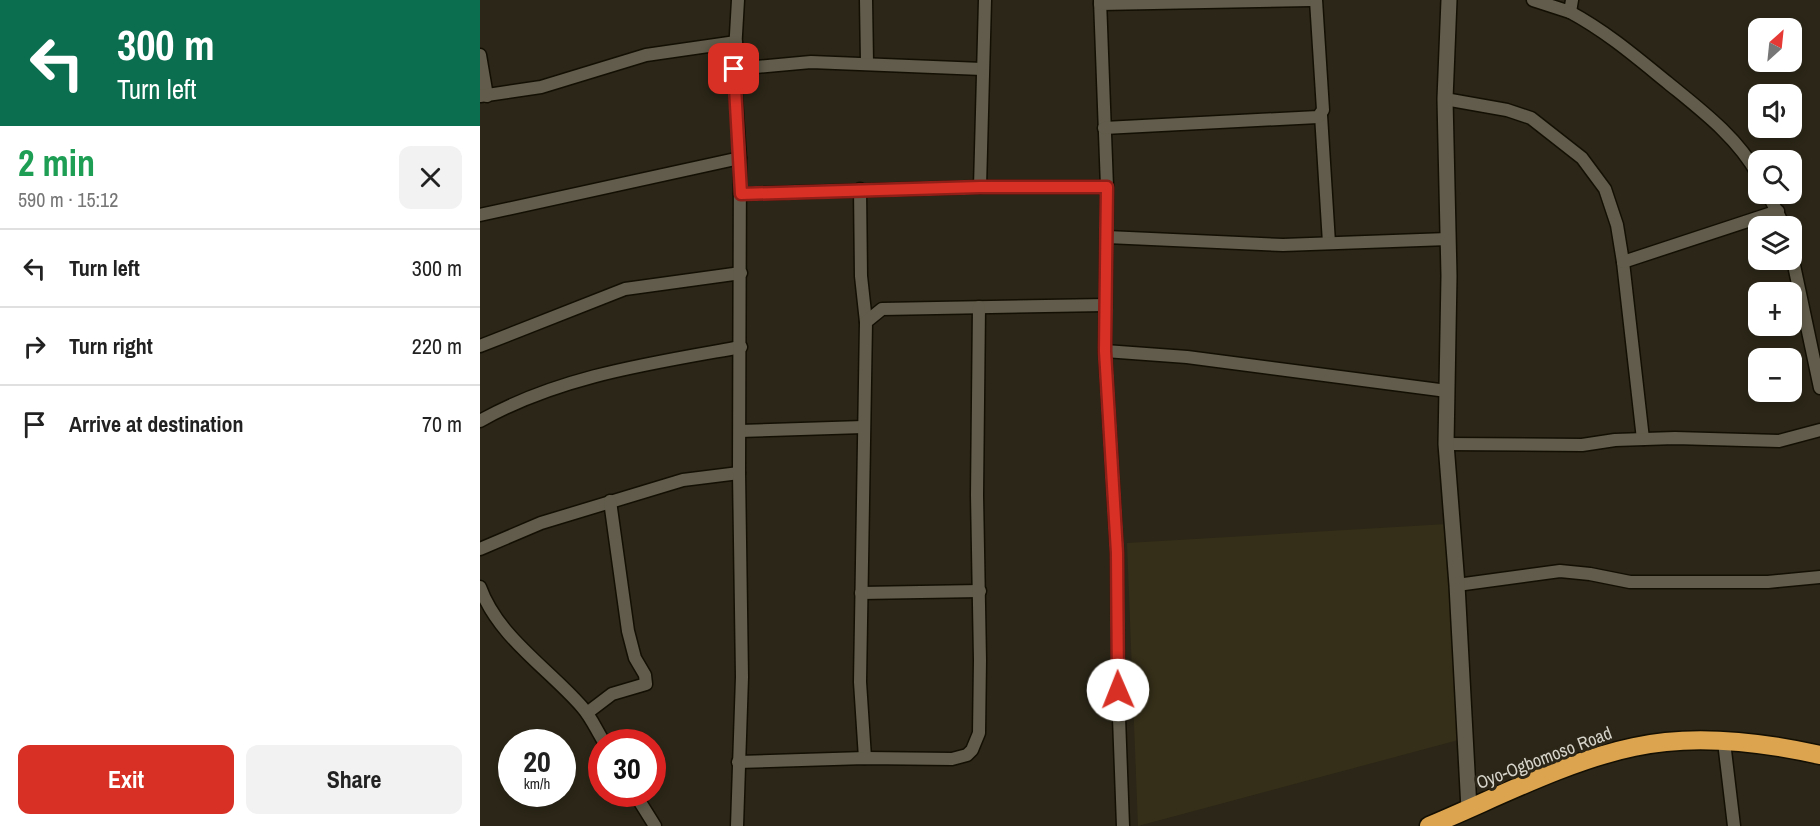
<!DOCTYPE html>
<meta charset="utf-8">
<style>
:root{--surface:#fff;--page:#f2f2f2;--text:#222;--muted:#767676;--line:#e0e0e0;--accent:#d93025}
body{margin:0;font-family:"Archivo Narrow",sans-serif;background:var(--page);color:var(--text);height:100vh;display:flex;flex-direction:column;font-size:22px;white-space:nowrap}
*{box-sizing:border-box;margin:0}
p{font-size:20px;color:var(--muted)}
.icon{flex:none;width:33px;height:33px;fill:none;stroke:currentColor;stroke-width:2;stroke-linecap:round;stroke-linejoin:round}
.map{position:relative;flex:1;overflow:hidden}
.side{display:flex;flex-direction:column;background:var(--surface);width:480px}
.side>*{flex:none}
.guide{background:#0b6e4f;color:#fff;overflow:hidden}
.needle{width:39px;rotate:27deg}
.fabs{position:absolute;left:1268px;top:18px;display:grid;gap:12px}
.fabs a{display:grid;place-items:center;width:54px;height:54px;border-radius:12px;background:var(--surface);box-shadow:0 3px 9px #0003;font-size:30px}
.speed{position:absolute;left:18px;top:729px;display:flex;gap:12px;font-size:30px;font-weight:700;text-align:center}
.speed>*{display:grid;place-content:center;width:78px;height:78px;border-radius:50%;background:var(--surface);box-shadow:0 3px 9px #0003;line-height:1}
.speed small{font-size:15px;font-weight:400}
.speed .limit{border:9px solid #d22;background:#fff;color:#111}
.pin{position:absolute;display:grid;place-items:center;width:51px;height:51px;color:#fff;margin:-26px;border-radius:12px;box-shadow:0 3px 9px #0006}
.me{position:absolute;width:66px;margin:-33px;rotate:359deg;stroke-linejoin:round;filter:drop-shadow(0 0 4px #0008)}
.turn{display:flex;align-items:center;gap:21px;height:126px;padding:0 18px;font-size:27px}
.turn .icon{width:78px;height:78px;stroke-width:2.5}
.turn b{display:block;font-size:42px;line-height:51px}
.round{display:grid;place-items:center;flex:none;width:63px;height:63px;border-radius:12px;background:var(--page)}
.head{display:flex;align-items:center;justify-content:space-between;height:102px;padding:0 18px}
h1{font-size:36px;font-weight:700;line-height:45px;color:#1e9e55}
.action{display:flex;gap:12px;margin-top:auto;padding:12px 18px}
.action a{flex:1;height:69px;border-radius:12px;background:var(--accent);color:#fff;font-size:24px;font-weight:700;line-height:69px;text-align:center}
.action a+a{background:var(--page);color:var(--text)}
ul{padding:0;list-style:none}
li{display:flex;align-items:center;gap:18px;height:78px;padding:0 18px;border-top:2px solid var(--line)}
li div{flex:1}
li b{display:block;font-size:22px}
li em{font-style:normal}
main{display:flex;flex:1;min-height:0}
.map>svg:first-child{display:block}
.built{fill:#352f19}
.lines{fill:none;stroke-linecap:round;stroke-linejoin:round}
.street-casing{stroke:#130f03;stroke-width:15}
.secondary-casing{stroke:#130f03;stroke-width:18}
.highway-casing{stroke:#130f03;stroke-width:21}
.street{stroke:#615c4b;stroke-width:12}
.secondary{stroke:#615c4b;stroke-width:15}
.highway{stroke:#dda44f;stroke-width:18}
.route-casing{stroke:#8d1f18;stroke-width:15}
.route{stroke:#d93025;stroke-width:10}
.labels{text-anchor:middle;stroke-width:6;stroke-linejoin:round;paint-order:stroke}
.street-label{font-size:18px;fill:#d6d3ca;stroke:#2b2617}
</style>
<main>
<section class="side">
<div class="guide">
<div class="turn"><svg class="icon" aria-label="left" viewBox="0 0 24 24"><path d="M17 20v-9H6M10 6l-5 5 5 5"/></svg><div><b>300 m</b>Turn left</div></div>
</div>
<div class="head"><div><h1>2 min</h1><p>590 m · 15:12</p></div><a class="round"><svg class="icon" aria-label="close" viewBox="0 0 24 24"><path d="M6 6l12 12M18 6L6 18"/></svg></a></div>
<ul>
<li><svg class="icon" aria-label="left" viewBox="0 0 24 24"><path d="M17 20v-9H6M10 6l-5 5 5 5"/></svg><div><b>Turn left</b></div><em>300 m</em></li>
<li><svg class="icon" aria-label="right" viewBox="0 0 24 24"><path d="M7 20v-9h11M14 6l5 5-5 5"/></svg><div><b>Turn right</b></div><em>220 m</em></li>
<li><svg class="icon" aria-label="arrive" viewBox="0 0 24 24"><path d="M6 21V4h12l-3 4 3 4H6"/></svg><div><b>Arrive at destination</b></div><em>70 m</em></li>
</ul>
<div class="action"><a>Exit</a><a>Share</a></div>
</section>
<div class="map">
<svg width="1340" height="826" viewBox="0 0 1340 826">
<rect width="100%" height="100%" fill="#2b2617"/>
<polygon class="built" points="967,524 982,739 658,826 647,543"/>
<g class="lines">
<g class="street-casing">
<g id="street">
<polyline points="386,0 387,62"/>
<polyline points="620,0 627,187 625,351 637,553 638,690 643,826"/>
<polyline points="1053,0 1090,12 1092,0"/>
<polyline points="620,4 831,0"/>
<path d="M 1090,12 C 1127,32 1156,57 1188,83 C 1221,110 1257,137 1278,175"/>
<polyline points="0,55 7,96"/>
<polyline points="254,69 331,62 502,69"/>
<polyline points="0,96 61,87 166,55 256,42"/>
<polyline points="965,99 1027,110 1051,118 1102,158 1125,189 1137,225 1143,262 1163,439"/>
<polyline points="841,115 849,243"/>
<polyline points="624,128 838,117 843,110 836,0"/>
<polyline points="500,187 505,0"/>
<polyline points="380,189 381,276 386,322"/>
<polyline points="260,194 500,187 627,187"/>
<polyline points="1288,194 1304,226"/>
<polyline points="0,215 260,158"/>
<polyline points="627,237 803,245 968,239"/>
<polyline points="1311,251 1340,388"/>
<polyline points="1143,262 1298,211"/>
<polyline points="0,346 145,289 261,273"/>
<polyline points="625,351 707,357 967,391"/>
<path d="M 0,421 C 79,376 172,363 261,347"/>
<polyline points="260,431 383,427"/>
<polyline points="966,444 1102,445 1135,440 1195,438 1299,441 1340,430"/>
<polyline points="0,549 61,523 203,480 259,473"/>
<polyline points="977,585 1080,571 1110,574 1150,582 1288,582 1340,577"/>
<path d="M 0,587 C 18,637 68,668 102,707 C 111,717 117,731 124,742"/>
<polyline points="381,593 500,591"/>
<polyline points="107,713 132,694 166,684 165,675 155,658 148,631 130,501"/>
<polyline points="1244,742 1254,826"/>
<polyline points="385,758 380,682 386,322 402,309 625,305"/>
<polyline points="258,762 385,758 472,759 487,755 492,750 499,733 500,660 497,495 499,307"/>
<polyline points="155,794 175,826"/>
<polyline points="257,826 262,677 259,473 260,158 254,69 258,0"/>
</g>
</g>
<g class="secondary-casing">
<polyline id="secondary" points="969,0 965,99 969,276 966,444 977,585 989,809"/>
</g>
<g class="highway-casing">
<path id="highway" d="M 949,826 C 1014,799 1086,761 1154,747 C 1212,734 1282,742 1340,755"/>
</g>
<use href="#street" class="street"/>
<use href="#secondary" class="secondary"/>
<use href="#highway" class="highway"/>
</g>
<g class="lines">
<g class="route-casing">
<polyline id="route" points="254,69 261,194 500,187 627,187 625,351 637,553 638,690"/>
</g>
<use href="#route" class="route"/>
</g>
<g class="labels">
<g class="street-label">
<text transform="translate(1064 758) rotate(-21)" y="6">Oyo-Ogbomoso Road</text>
</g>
</g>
</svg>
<div class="fabs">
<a><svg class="needle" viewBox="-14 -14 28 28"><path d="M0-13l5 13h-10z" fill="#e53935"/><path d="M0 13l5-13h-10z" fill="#767676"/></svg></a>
<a><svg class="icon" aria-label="sound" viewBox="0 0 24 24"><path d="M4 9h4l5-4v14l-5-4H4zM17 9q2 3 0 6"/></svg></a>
<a><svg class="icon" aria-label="search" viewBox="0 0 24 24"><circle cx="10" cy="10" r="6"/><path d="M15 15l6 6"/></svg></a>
<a><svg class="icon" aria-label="layers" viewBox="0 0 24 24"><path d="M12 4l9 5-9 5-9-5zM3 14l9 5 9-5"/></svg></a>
<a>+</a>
<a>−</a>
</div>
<div class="speed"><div>20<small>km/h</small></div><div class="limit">30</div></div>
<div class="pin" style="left:254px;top:69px;background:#d93025"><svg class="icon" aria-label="arrive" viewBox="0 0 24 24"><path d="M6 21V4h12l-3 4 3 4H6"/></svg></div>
<svg class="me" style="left:638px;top:690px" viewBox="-20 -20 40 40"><circle r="19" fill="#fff"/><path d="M0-13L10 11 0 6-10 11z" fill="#d93025"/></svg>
</div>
</main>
